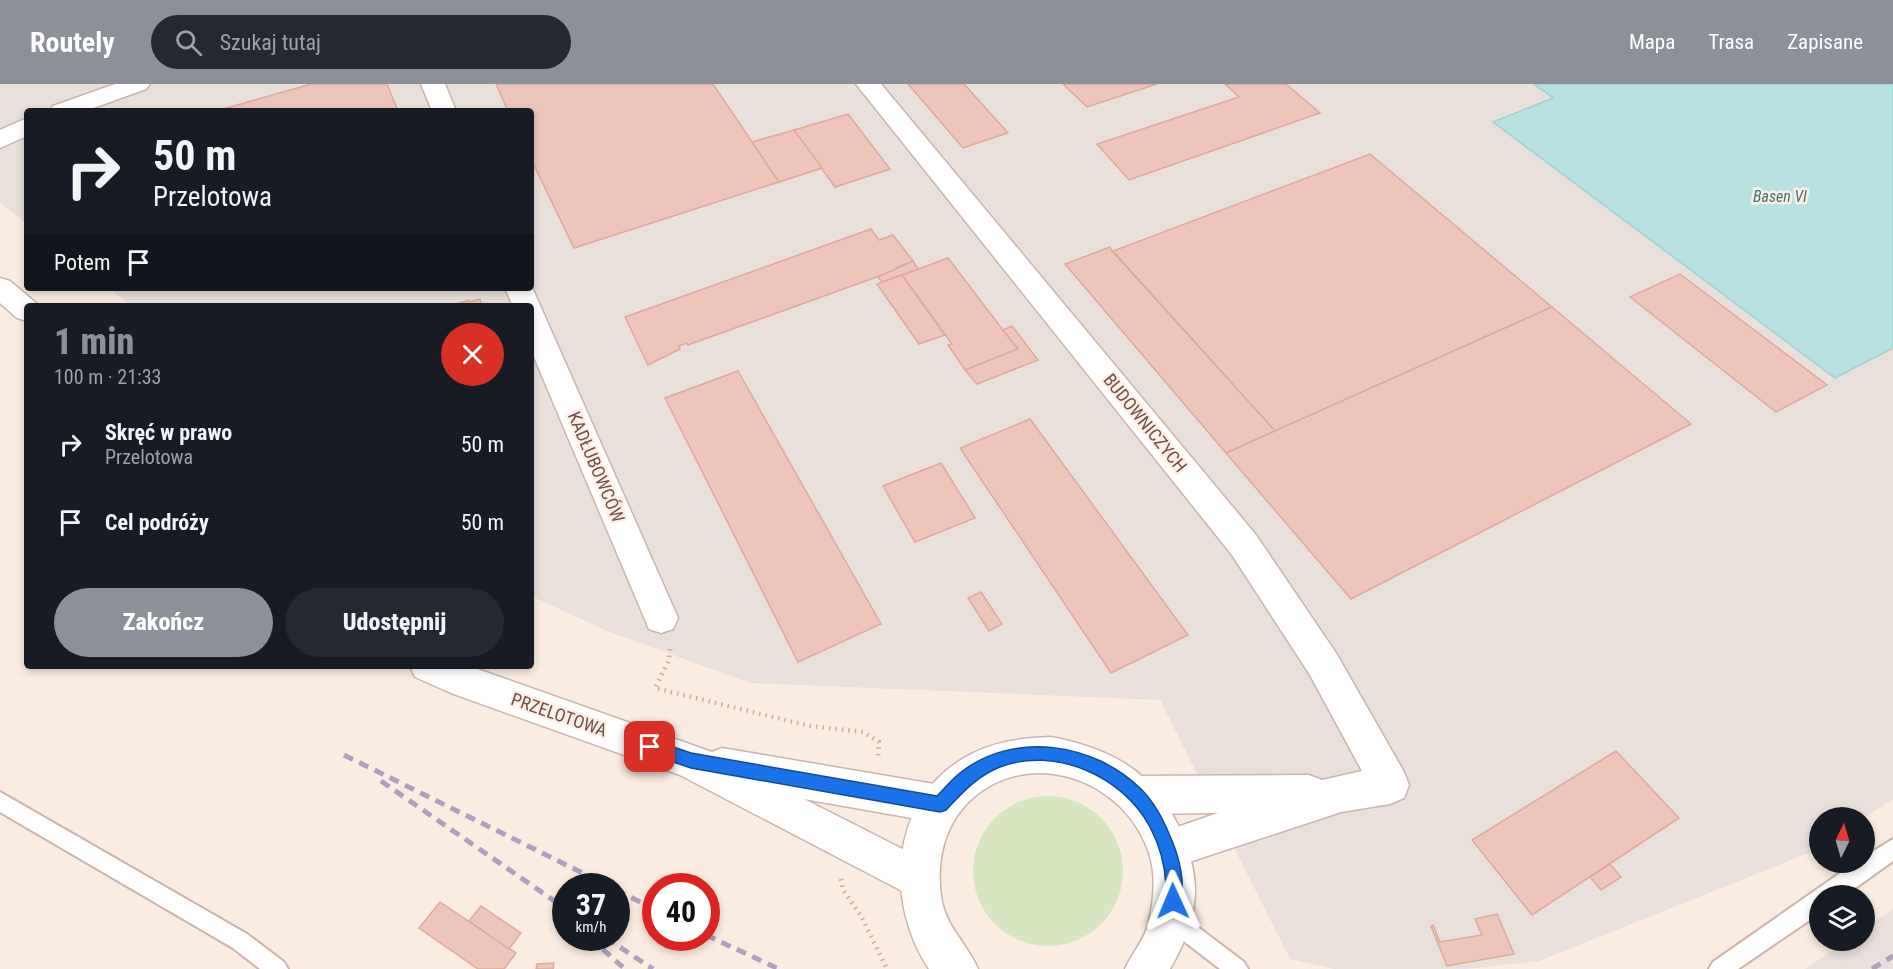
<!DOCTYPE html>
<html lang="pl">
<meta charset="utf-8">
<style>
:root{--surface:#171b24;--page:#242831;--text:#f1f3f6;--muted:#9ea1a6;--accent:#8c9099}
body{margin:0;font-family:"Roboto Condensed",sans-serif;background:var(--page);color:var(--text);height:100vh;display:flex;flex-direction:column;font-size:22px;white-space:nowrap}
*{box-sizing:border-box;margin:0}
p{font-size:20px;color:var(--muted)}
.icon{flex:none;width:33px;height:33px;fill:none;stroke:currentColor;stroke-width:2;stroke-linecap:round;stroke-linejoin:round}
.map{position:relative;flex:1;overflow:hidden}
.sheet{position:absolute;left:24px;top:219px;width:510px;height:366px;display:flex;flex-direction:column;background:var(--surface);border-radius:6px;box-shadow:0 3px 9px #0003}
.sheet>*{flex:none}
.top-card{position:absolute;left:24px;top:24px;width:510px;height:183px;border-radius:6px;box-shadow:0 3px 9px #0003;background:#171b24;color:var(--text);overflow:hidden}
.needle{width:39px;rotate:5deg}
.tools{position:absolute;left:1809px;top:723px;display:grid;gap:12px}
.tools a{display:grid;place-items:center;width:66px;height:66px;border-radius:50%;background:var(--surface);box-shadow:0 3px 9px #0003;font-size:30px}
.speed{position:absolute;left:552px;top:789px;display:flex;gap:12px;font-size:30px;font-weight:700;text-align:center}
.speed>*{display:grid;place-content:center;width:78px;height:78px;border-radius:50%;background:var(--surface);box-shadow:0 3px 9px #0003;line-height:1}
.speed small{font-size:15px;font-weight:400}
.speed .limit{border:9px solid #d22;background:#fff;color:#111}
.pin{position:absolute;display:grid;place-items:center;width:51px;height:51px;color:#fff;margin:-26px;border-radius:12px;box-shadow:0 3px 9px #0006}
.me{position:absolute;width:66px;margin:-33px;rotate:359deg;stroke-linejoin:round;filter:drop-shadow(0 0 4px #0008)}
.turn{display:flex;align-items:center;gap:21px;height:126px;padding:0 30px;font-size:27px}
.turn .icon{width:78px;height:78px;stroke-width:2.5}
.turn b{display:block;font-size:42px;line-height:51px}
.then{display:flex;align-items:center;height:57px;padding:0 30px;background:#0003;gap:12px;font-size:22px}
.round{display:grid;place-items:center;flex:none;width:63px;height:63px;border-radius:32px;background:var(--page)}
.summary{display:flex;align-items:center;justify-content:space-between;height:102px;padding:0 30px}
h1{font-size:36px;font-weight:800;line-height:45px;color:var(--accent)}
.button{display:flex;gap:12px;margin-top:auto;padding:12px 30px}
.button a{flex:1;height:69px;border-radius:36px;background:var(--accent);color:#fff;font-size:24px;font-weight:800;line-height:69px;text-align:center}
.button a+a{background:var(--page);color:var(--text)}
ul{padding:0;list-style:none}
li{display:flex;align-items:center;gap:18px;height:78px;padding:0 30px}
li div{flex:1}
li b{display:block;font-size:22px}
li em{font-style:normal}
header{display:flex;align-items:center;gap:36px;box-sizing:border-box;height:84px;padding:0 30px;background:var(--accent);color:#fff}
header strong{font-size:28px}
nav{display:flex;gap:33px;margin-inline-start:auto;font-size:21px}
.search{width:420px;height:54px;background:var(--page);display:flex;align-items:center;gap:15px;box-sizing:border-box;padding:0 21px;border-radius:33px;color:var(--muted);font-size:22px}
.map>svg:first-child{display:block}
.industrial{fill:#e9e0dc}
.green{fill:#d7e6c0}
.water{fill:#b7e2e1;stroke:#9dd3d2;stroke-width:1.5}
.building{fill:#eec5ba;stroke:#e0a99b;stroke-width:1.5}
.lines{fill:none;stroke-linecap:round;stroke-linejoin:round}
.service-casing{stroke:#ccb4ab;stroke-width:4}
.minor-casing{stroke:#ccb4ab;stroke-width:3}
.tertiary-casing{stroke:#ccb4ab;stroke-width:3}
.path{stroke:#d2a89d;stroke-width:4.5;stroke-dasharray:1.5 5;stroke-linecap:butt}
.service{fill:#fff;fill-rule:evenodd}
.minor{fill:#fff;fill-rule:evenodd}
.tertiary{fill:#fff;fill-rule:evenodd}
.rail{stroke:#ada1c2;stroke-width:5;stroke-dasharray:10 7;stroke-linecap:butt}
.route{fill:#1a73e8;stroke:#114b97;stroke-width:1.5}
.labels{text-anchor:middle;stroke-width:5;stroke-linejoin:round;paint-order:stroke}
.far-water-label{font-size:16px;font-style:italic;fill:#3f7574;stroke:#fef0e6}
.street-label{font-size:18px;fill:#6f5049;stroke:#fef0e6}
</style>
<header>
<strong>Routely</strong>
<div class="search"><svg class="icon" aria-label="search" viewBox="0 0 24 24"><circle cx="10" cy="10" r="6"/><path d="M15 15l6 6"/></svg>Szukaj tutaj</div>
<nav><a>Mapa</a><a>Trasa</a><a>Zapisane</a></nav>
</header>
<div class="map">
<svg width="1893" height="885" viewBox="0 0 1893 885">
<rect width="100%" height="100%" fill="#faece0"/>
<g class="industrial">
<polygon points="0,0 1534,0 1553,14 1494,37 1834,294 1893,264 1893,715 1865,734 1820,734 1819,764 1816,766 1539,877 1466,885 1334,885 1290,875 1160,616 750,599 607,547 531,512 531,222 132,222 109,204 531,204 531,27 27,27 27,140 0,119"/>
<polygon points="1893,825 1893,885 1805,885 1847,857 1864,856 1865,844"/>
</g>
<circle class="green" cx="1048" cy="787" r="75"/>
<polygon class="water" points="1534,0 1893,0 1893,264 1835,294 1493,38 1553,14"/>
<g class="building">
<polygon points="311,0 387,0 398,27 216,27"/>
<polygon points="496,0 713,0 779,98 574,164 531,75 531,27 508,27"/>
<polygon points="908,0 964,0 1008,49 963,64"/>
<polygon points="1063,0 1157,0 1087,23"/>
<polygon points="1225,0 1286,0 1320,29 1129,96 1097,60 1239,13"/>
<polygon points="848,30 890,85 835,103 794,46"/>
<polygon points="794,46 822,84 779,98 752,58"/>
<polygon points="1370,70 1552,223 1275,347 1113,167"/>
<polygon points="871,145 879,156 893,151 913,177 897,183 899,185 688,261 687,259 679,262 680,265 648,281 625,233"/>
<polygon points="1110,163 1112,167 1275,347 1226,369 1065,180"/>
<polygon points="948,174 1003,246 1018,265 965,286 948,261 952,260 902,191"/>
<polygon points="913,177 918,185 882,198 878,193"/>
<polygon points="1680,190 1827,301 1776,328 1630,213"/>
<polygon points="902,191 944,250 945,251 919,260 877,200"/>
<polygon points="480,215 482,222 451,222 469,216 470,218"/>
<polygon points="1552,223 1691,340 1351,515 1226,369"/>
<polygon points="1012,242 1038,276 977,300 965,286 1018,265 1003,246"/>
<polygon points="738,287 881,540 798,578 665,314"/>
<polygon points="1030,335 1188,551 1111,589 960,364"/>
<polygon points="941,379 975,434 915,458 883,402"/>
<polygon points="981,508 1002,540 989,547 968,514"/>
<polygon points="1616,667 1679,734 1532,831 1472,756"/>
<polygon points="1610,780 1621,793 1601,806 1590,793"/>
<polygon points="440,818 516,869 504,885 478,885 419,844"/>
<polygon points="481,822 521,849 509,865 469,837"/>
<polygon points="1497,830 1514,870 1447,882 1431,842 1433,841 1440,858 1482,851 1475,835"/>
<polygon points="554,879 553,885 536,885 537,880"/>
</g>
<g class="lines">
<g class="service-casing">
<g id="service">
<polygon points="0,708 247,850 284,878 288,885 260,885 233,864 0,728"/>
<polygon points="1893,755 1893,777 1844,812 1820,812 1820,829 1738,885 1709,885 1713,878 1856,778 1864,778 1864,773"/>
<polygon points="1171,825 1178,828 1244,878 1248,885 1220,885 1164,842 1161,835 1164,828"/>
</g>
</g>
<g class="minor-casing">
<g id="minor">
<polygon points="115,0 150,0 146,5 85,27 50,27 53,22"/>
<polygon points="421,0 445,0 456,27 432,27"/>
<polygon points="856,0 881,0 1256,451 1336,569 1404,688 1409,701 1404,714 1390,720 1341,728 1168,785 1154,779 1148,765 1154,751 1218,729 1136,730 1122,724 1117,711 1122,698 1136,692 1309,691 1322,696 1362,687 1310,591 1232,471"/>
<polygon points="27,34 27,52 0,64 0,46"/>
<polygon points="0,194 10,197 37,220 38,222 27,222 27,237 17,234 0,219"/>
<polygon points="531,201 678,534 673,545 661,549 649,545 531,266 531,222 513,222 505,204 531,204"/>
<polygon points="410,582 469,582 712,668 722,664 940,701 954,707 959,720 954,733 940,739 804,715 932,780 938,794 932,808 918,814 904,808 680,691 451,609 415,593"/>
</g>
</g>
<g class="tertiary-casing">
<path id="tertiary" d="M 1051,653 C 1077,658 1101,665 1124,679 C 1164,703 1192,756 1195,802 C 1196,831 1184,861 1170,885 L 1125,885 C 1132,869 1146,854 1149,837 C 1154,815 1156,790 1149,769 C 1123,691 1020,659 963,724 C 941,750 936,785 942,818 C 948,845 968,861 978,885 L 929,885 C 885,819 889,718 964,674 C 991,658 1020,654 1051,653 Z"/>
</g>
<g class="path">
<polyline points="670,565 669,576 655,604 810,642 863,648 879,658 878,673"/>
<polyline points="841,795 843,806 861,832 887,885"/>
</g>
<use href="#service" class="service"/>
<use href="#minor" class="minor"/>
<use href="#tertiary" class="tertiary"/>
<g class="rail">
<polyline points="344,671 609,802"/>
<polyline points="381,697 566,825"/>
<polyline points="616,806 656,826"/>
<polyline points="706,851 779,885"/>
<polyline points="590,854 625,885"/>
<polyline points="606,854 653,885"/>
<polyline points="1872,885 1893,872"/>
</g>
</g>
<path class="route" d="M 650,655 L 691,669 L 937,712 C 945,704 952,695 960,689 C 1014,646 1094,659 1141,705 C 1154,718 1163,735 1170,752 C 1179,772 1187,802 1179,823 L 1173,826 L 1167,823 C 1163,815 1166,809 1166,801 C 1165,781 1159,760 1150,743 C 1123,692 1055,662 1000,683 C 977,692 962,709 946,726 L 940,728 L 691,684 L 644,668 L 642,663 L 644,657 Z"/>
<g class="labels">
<g class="far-water-label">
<text x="1780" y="118">Basen VI</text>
</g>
<g class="street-label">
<text transform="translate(1145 339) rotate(51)" y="6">BUDOWNICZYCH</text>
<text transform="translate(596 383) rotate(67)" y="6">KADŁUBOWCÓW</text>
<text transform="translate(559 631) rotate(19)" y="6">PRZELOTOWA</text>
</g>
</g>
</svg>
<div class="tools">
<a><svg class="needle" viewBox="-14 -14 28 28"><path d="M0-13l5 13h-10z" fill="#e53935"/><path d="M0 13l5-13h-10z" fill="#9ea1a6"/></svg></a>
<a><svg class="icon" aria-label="layers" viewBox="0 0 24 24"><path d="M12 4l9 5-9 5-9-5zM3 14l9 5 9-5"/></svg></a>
</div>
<div class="speed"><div>37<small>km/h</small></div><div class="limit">40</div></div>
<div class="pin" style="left:650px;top:663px;background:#d93025"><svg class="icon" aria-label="arrive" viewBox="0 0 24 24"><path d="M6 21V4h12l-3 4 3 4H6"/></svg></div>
<svg class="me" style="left:1173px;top:817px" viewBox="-20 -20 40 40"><path d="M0-17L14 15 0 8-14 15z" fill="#1a73e8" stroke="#fff" stroke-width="4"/></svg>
<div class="top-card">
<div class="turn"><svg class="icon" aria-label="right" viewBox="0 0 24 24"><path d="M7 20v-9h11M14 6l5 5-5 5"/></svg><div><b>50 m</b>Przelotowa</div></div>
<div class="then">Potem<svg class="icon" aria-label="arrive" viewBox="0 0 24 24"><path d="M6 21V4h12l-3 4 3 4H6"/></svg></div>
</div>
<section class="sheet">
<div class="summary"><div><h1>1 min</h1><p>100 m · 21:33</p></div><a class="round" style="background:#d93025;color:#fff"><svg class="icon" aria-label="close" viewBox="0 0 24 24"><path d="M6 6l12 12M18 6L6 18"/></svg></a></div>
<ul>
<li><svg class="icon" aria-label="right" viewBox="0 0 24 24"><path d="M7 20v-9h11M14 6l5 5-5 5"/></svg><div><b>Skręć w prawo</b><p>Przelotowa</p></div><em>50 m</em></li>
<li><svg class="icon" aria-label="arrive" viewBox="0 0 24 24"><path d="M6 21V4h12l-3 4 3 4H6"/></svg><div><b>Cel podróży</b></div><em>50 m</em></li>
</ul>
<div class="button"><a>Zakończ</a><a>Udostępnij</a></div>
</section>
</div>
